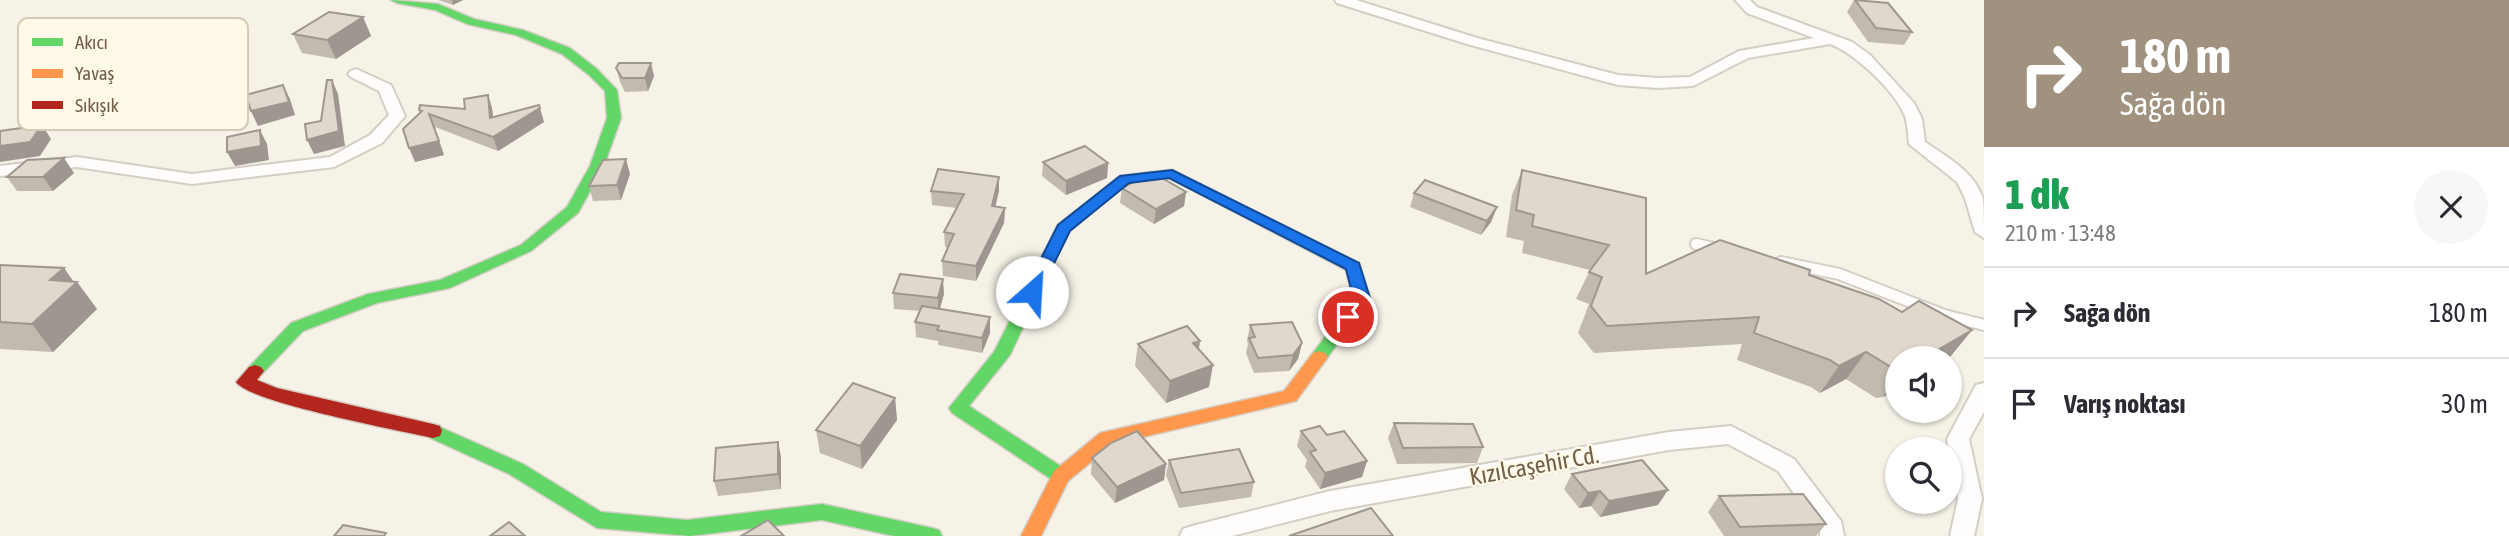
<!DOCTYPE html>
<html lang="tr">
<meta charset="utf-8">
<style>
:root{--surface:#fff;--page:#f7f7f7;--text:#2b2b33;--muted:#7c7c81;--line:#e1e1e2}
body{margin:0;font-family:"Asap Condensed",sans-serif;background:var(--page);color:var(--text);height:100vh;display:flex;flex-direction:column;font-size:26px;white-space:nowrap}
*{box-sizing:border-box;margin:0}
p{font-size:23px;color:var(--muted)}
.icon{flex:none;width:38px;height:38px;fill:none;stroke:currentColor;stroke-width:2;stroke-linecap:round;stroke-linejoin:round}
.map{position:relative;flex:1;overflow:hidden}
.side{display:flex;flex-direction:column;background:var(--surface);width:525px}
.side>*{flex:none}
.top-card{background:#a19280;color:#fff;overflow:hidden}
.fabs{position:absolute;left:1885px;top:346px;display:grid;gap:14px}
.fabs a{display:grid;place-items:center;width:77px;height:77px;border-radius:50%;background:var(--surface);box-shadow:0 2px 5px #0004;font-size:35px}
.pin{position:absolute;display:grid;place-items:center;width:60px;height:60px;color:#fff;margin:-30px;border:4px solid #fff;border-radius:50%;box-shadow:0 2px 7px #0007}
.me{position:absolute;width:77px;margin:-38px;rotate:26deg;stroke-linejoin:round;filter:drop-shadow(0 0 5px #0008)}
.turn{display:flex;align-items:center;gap:24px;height:147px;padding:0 21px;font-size:32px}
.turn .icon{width:91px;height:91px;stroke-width:2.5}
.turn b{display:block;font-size:49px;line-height:60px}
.round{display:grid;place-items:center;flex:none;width:74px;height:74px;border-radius:37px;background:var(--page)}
.headline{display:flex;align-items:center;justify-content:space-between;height:119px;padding:0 21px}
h1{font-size:42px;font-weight:800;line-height:52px;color:#1e9e55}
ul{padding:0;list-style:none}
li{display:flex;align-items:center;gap:21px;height:91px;padding:0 21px;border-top:2px solid var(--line)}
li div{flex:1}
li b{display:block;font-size:26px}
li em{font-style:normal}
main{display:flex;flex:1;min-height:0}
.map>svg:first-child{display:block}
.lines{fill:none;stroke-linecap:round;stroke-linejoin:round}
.lane-casing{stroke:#d4cec5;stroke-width:14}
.street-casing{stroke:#d4cec5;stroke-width:4}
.fast-casing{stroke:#d4cec4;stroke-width:3}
.slow-casing{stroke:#d4cec4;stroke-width:3}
.jam-casing{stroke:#d4cec4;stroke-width:3}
.lane{stroke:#fefdfb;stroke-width:10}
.street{fill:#fefdfb;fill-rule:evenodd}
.fast{fill:#63d668;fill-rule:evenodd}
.slow{fill:#ff974d;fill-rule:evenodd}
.jam{fill:#b3261e;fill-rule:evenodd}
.wall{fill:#c1baaf}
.shaded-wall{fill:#9d978f}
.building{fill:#e0d8cc;stroke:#9d978f;stroke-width:2}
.route{fill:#1a73e8;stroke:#114b97;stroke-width:2}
.labels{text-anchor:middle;stroke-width:5;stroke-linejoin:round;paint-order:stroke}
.near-street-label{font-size:24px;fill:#735e48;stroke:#fff9e7}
.key{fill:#fff9e7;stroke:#d5cab7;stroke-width:2}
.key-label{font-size:19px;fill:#735e48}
</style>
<main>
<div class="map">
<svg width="1984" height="536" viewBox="0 0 1984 536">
<rect width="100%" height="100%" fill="#f6f2e7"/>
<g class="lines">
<g class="lane-casing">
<g id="lane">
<polyline points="1696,244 1718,249"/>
<polyline points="1781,262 1839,274 1944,315 1984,325"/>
</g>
</g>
<g class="street-casing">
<g id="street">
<path d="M 1335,0 L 1356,0 L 1477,38 L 1618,75 L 1658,78 L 1690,77 L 1739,51 L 1814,38 L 1747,13 L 1735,0 L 1750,0 L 1757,7 L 1852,42 L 1870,55 L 1914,103 L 1922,119 L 1925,142 C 1947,157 1975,172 1983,199 C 1984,210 1984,226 1984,238 L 1975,232 L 1965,198 L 1957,182 L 1909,144 C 1908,135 1908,125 1905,116 C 1895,91 1855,53 1830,44 L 1748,58 L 1693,86 L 1658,88 L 1618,85 L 1467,44 L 1337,3 Z"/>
<polygon points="356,69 391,85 405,116 382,143 334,167 192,184 77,167 0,176 0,166 77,157 192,174 330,157 370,135 389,115 379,91 351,77 348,74 351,71"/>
<polygon points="1984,383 1984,412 1969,439 1982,499 1974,536 1950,536 1958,499 1947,439 1976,385"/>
<polygon points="1731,426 1794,459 1841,521 1844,536 1820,536 1820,530 1778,471 1728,444 1669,450 1330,511 1232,536 1180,536 1183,529 1192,526 1330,491 1669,432"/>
</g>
</g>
<g class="fast-casing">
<g id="fast">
<polygon points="391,0 438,4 474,19 523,30 570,48 597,69 617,90 621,118 604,166 578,213 531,251 450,288 377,303 303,331 261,375 249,375 246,371 249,367 291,323 368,294 440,280 521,245 567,207 590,166 607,118 605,91 589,75 562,54 516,35 467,24 435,10 397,3"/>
<polygon points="1172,170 1359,263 1370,298 1325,361 1313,361 1310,357 1313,353 1354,298 1346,270 1170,178 1129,183 1069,230 1010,355 969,406 1068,471 1071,476 1068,481 1061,484 1054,481 952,413 949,408 994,352 1058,225 1120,176"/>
<polygon points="433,424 523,464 601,512 687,520 822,504 932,528 939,530 942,536 894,536 822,520 690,536 597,528 509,474 426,436 424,431 426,426"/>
</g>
</g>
<g class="slow-casing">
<polygon id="slow" points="1319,351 1325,353 1328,357 1296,401 1113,444 1068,481 1041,536 1021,536 1054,471 1100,433 1284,391 1313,353"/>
</g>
<g class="jam-casing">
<path id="jam" d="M 255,365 L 261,367 L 264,371 L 257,380 L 277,388 L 433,424 L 440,426 L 442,431 L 440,436 L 433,438 C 402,431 248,402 236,382 L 249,367 Z"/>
</g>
<use href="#lane" class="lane"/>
<use href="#street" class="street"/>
<use href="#fast" class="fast"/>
<use href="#slow" class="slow"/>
<use href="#jam" class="jam"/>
</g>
<g class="wall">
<polygon points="438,0 463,0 453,5"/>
<polygon points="1854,0 1860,0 1912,32 1904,45 1868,42 1847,12"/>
<polygon points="363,17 371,36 336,59 302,53 293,34"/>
<polygon points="616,68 654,76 648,91 625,92 620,82"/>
<polygon points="488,95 492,108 493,117 544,122 498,151 435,127 444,155 415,162 420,113 419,110 465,109"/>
<polygon points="1043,162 1108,163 1107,178 1066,195 1042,176"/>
<polygon points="1522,170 1646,274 1809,275 1902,312 1972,330 1950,357 1947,359 1897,359 1897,389 1883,397 1876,398 1846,379 1820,393 1811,387 1737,360 1742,344 1594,353 1578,333 1589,304 1576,299 1590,270 1522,253 1524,241 1506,237 1512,195"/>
<polygon points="74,173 53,191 17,191 7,177"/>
<polygon points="630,174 621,200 593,201 589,186"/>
<polygon points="1122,188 1186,192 1184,206 1154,224 1120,203"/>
<polygon points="931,191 999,191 995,206 1005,208 1004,223 976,281 943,276 942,261 948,248 945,247 944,232 957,208 932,205"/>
<polygon points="1414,193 1497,207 1491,222 1481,235 1410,207"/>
<polygon points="0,265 64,268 74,282 77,282 97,309 53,352 0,349"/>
<polygon points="893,293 944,294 940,309 990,333 982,353 938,345 938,341 916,337 915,322 920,311 894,309"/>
<polygon points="1250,325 1302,343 1298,359 1289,371 1254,373 1246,353 1248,344 1247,341"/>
<polygon points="1138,344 1199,350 1209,387 1166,403 1135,366"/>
<polygon points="895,398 897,420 862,469 820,453 816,430"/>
<polygon points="1394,423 1483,447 1477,463 1397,464 1388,438"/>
<polygon points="1301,431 1327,435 1367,461 1362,477 1320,489 1305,467 1307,460 1297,446"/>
<polygon points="778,442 781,457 781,489 718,496 714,481"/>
<polygon points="1092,458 1166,464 1164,480 1115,503 1091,474"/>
<polygon points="1169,460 1254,482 1251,497 1179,508 1166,475"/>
<polygon points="1572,474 1658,505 1600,517 1591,506 1579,508 1564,489"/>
<polygon points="1719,496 1826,524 1816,536 1724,536 1708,512"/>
</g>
<g class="shaded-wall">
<polygon points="452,0 463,0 453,5"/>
<polygon points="363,17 371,36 336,59 327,40"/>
<polygon points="651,63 654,76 648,91 645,78"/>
<polygon points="332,80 338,94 345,146 314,154 307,140 339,131"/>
<polygon points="283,85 290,99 295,115 258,126 251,111"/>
<polygon points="488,95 492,108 495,131 490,118"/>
<polygon points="540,108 544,122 498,151 493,137"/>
<polygon points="429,114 444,155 415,162 409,148"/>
<polygon points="42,125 51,139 40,156 0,162 0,146"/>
<polygon points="260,130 267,144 269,160 235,166 227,152"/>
<polygon points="64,158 74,173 53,191 43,177"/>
<polygon points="626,159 630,174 621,200 617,185"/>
<polygon points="1108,163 1107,178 1066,195 1066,181"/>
<polygon points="999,177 999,191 992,221 992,206"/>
<polygon points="1186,192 1184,206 1154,224 1156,209"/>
<polygon points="1497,207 1491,222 1481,235 1487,221"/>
<polygon points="1005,208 1004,223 976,281 976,266"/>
<polygon points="64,268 75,284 77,282 97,309 53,352 32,324 50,280"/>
<polygon points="943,279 944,294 938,314 938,298"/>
<polygon points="990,317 990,333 982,353 982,338"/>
<polygon points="1972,330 1950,357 1947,359 1922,359"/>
<polygon points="1200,341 1197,363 1193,343"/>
<polygon points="1302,343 1298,359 1289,371 1293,355"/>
<polygon points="1866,352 1846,379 1820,393 1839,366"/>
<polygon points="1213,365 1209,387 1166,403 1170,381"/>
<polygon points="1897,378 1897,389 1883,397"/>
<polygon points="895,398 897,420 862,469 860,446"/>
<polygon points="778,442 781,457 781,489 778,474"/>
<polygon points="1367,461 1362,477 1320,489 1325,473"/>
<polygon points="1166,464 1164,480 1115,503 1117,487"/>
<polygon points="1668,490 1658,505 1600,517 1609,501"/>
<polygon points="1600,491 1591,506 1579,508 1588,493"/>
</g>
<g class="building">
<polygon points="1855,0 1888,3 1912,32 1876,28"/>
<polygon points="329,12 363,17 327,40 293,34"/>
<polygon points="619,63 651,63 645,78 622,78 616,68"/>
<polygon points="327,80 332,80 339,131 307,140 305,124 321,121"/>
<polygon points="283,85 289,102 251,111 246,95"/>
<polygon points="488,95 490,118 539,105 540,108 493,137 429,114 439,141 409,148 403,129 422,111 419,110 420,105 465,109 464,99"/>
<polygon points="42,125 30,142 0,146 0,131"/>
<polygon points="260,130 261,146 227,152 227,137"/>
<polygon points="1085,146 1108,163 1066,181 1043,162"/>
<polygon points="64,158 43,177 7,177 27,160"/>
<polygon points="626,159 617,185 589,186 603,160"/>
<polygon points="938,169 999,177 992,206 1005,208 976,266 942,261 954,234 944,232 964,194 931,191"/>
<polygon points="1522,170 1646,198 1646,274 1720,240 1810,270 1809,275 1879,299 1902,312 1919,301 1972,330 1922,359 1897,359 1896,370 1866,352 1839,366 1830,360 1754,333 1759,317 1607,326 1591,306 1602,277 1589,272 1609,245 1532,226 1534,215 1516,210"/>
<polygon points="1152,172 1186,192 1156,209 1122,188"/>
<polygon points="1425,180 1497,207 1487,221 1414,193"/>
<polygon points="0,265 64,268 50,280 77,282 32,324 0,322"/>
<polygon points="900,274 943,279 938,298 893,293"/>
<polygon points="922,306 990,317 982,338 937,330 939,326 915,322"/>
<polygon points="1292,322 1302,343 1293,355 1258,358 1249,338 1255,337 1250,325"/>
<polygon points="1187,326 1200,341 1193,343 1213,365 1170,381 1138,344"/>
<polygon points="853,383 895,398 860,446 816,430"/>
<polygon points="1394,423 1473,424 1483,447 1403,448"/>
<polygon points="1320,426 1327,435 1344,431 1367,461 1325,473 1310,452 1316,450 1301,431"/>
<polygon points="1137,431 1166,464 1117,487 1092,458 1111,443"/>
<polygon points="778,442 778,474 714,481 716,448"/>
<polygon points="1239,449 1254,482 1181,493 1169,460"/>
<polygon points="1642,460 1668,490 1609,501 1600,491 1588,493 1572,474"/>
<polygon points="1803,494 1826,524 1740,527 1719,496"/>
<polygon points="1371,508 1393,536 1289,536"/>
<polygon points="768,520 784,536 741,536"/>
<polygon points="509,522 525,536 490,536"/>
<polygon points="343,525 386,533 384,536 334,536"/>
</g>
<polygon class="route" points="1172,170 1359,263 1370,298 1353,321 1348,323 1339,317 1353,297 1346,269 1169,178 1129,183 1070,231 1038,296 1027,296 1024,292 1058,225 1120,176"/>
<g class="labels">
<g class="near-street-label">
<text transform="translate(1534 466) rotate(-10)" y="8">Kızılcaşehir Cd.</text>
</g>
</g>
<rect x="18" y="18" width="230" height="112" rx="10" class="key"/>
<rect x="32" y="38" width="31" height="8" fill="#63d668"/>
<rect x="32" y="69" width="31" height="9" fill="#ff974d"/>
<rect x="32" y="101" width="31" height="8" fill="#b3261e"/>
<g class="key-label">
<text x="75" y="49">Akıcı</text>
<text x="75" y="80">Yavaş</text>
<text x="75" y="112">Sıkışık</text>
</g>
</svg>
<div class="fabs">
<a><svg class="icon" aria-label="sound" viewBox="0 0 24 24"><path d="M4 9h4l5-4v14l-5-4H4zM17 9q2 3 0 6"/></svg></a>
<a><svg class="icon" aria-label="search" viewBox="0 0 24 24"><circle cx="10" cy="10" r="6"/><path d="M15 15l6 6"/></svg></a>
</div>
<div class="pin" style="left:1348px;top:317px;background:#d93025"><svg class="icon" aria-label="arrive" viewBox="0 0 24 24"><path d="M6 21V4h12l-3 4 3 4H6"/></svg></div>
<svg class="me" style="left:1032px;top:292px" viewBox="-20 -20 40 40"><circle r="19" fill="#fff"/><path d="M0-13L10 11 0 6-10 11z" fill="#1a73e8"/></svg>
</div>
<section class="side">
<div class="top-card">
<div class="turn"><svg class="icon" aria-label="right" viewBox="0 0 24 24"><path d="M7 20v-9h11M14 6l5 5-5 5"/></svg><div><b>180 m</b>Sağa dön</div></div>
</div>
<div class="headline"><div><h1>1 dk</h1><p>210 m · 13:48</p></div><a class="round"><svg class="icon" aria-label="close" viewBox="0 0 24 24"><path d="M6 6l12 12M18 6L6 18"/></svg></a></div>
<ul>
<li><svg class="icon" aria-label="right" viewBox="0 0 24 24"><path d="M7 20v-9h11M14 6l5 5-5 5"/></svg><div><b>Sağa dön</b></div><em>180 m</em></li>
<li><svg class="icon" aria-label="arrive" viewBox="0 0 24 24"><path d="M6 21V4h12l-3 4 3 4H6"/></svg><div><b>Varış noktası</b></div><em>30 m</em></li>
</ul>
</section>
</main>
